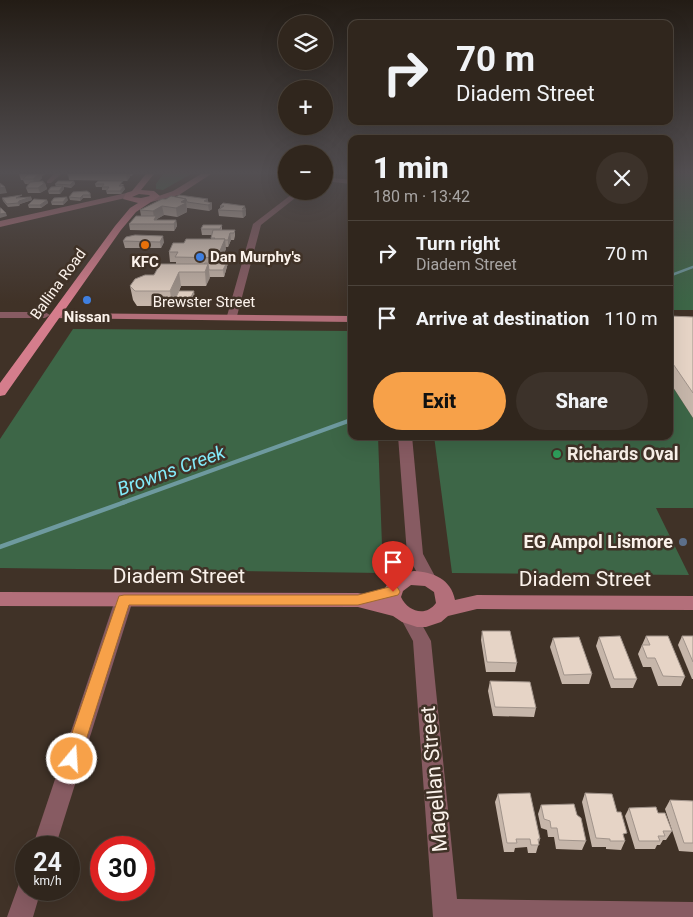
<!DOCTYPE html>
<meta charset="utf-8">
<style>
:root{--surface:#30261d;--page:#3c322a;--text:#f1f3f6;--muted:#a8a5a4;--line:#4b433b;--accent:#f7a149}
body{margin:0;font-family:Roboto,sans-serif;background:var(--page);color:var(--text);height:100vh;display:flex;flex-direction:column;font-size:19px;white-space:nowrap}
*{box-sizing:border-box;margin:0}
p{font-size:16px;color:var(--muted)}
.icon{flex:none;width:28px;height:28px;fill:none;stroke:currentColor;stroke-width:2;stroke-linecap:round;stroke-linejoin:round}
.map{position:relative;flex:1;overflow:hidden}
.drawer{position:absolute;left:348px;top:135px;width:325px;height:305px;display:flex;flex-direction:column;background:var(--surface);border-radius:10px;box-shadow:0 5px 20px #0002,0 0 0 1px var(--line)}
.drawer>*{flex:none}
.hud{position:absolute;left:348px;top:20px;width:325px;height:105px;border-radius:10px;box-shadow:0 5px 20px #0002,0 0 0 1px var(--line);background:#30261d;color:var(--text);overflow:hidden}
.tools{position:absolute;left:278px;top:15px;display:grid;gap:10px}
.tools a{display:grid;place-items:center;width:55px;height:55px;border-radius:50%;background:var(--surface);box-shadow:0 5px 20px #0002,0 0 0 1px var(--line);font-size:25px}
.speed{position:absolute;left:15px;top:836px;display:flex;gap:10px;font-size:25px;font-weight:700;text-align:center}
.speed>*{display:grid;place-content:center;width:65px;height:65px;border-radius:50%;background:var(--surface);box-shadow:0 5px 20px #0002,0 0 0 1px var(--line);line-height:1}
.speed small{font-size:12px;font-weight:400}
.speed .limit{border:8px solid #d22;background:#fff;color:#111}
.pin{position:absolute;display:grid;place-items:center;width:42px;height:42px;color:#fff;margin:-51px -21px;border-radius:50% 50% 50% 0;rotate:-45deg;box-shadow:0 0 5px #0007}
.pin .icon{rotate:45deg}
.me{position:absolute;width:55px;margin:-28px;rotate:18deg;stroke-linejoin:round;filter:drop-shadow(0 0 4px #0008)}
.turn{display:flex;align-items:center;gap:18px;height:105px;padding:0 25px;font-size:22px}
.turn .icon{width:65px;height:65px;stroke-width:2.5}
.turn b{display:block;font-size:35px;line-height:42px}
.round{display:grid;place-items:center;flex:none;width:52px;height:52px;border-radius:26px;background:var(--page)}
.head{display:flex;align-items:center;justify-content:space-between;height:85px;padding:0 25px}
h1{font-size:30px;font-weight:800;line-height:38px}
.cta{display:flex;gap:10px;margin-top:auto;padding:10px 25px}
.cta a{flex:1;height:58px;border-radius:30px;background:var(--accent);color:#111;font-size:20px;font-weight:800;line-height:58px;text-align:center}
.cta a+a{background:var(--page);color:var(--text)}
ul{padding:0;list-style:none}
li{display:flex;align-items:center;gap:15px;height:65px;padding:0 25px;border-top:1px solid var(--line)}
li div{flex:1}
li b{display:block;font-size:19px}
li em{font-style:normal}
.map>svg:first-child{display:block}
.green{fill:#3d6647}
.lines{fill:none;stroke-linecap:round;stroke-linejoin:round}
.stream-far2{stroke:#6e9a9f;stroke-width:2.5}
.stream-far1{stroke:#6e9a9f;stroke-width:4}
.stream{stroke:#6e9a9f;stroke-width:4.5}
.street{fill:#875b62;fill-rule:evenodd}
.secondary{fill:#b36f7a;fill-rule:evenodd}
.primary{fill:#d57d8c;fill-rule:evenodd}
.wall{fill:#c6b6aa}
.shaded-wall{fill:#a1948b}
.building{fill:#e6d4c6;stroke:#a1948b}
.route{fill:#f7a149;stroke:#a1692f}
.food-dot{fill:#e8710a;stroke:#403227;stroke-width:2}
.shop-dot{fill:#3f7fe0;stroke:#403227;stroke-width:2}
.leisure-dot{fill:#2e9e5b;stroke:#403227;stroke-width:2}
.service-dot{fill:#5c6f8a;stroke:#403227;stroke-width:2}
.labels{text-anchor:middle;stroke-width:5;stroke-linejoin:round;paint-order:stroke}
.far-poi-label{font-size:15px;font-weight:bold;fill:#fbf2eb;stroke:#403227}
.far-street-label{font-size:15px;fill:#fbf2eb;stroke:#403227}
.poi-label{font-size:18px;font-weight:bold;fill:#fbf2eb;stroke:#403227;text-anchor:start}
.water-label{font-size:19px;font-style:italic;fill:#83ebfa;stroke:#403227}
.near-street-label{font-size:21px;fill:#fbf2eb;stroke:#403227}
</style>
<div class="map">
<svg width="693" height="917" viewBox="0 0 693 917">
<rect width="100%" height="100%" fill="#403227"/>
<g class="green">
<polygon points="163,174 191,174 163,190 156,189 156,184"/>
<rect x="669" y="174" width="24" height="136"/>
<polygon points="73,329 351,331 351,436 378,436 383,573 0,568 0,439"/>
<polygon points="669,381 693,418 693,508 656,508 689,575 452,573 434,436 669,436"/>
</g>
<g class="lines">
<polyline class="stream-far2" points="669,276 693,267"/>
<polyline class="stream-far1" points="122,503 351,420"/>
<polyline class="stream" points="0,547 125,502"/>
<g class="street">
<polygon points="54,174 61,174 51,183 47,183 47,181"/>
<polygon points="324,177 351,180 351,184 324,181"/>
<polygon points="296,191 304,191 261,225 237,316 232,319 228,318 227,316 253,224"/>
<polygon points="0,312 45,312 50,315 45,318 0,318"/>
<polygon points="398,436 412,436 423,554 437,580 435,584 429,586 423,584 407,554"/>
<polygon points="124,593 130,595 133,600 55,848 32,848 115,600 118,595"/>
<polygon points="409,610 415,612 431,641 457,899 693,902 693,917 433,917 413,641 400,617 403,612"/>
<polygon points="26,879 26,890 41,890 33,917 7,917 20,881"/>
</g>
<g class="secondary">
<polygon points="201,174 211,174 179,195 151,202 147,200 173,191"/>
<polygon points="131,192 135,194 134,196 0,227 0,221"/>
<polygon points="56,313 351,316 351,322 52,318 50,316 52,314"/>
<path d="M 414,571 C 433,572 451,579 455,600 L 477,595 L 693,596 L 693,610 L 477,609 L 448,616 L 441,622 L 426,627 L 417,627 L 402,622 L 393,616 L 358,607 L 0,606 L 0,592 L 358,593 L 383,598 C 383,581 399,574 414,571 ZM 411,585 L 425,586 L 434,592 L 436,603 C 426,617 408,612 401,597 L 403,591 Z"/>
</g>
<path class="primary" d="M 146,174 L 154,174 L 141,190 L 154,191 L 160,196 L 136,212 L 121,230 L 5,395 L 0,396 L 0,383 L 115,226 L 130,208 L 138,203 L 123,199 L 126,193 L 132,191 ZM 139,194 L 149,195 L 150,196 L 141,198 L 132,197 Z"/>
</g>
<g class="wall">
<polygon points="19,174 45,174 42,176 42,178 38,182 43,181 44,183 45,183 47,189 40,193 28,193 26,188 28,184 25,184 23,180 21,180"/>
<polygon points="68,174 133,174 132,176 130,176 130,177 127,181 69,180"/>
<polygon points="74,181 75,184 71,188 64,187 64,189 60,194 49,194 48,191 56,187 55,184"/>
<polygon points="95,184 124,184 122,186 125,189 121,194 107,194 106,190 102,190 102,187 96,187"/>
<polygon points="90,193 91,198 83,198 80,201 70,200 69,197"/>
<polygon points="31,197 32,200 20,204 19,206 8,207 3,201 2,198"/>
<polygon points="166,199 208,199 208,202 212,209 209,211 188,208 187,208 187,212 177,217 164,215 157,219 157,220 176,220 177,226 174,231 130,230 129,224 141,216 140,210"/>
<polygon points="47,200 48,203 41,208 29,208 28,205"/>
<polygon points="68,200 63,205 52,205 51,202"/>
<polygon points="220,206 245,206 246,215 243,218 219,216 218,210 220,208"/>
<polygon points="222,225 222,230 235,230 235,236 234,240 231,240 228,247 225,247 226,249 224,253 228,263 224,277 209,277 206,286 181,286 179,291 195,298 191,306 176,306 175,299 172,306 137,306 133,300 130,286 176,264 176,262 170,262 169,252 184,243 211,239 212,235 202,235 201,229"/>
<polygon points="126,237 164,242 161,248 125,248 123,241"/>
<polygon points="669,316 693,317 693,418 669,381"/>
<polygon points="482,631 517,663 515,672 486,672 481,640"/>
<polygon points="646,636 685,677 681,686 658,686 651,667 643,667 638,654"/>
<polygon points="682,636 693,636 693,679 692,679 678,645"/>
<polygon points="599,637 637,679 633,688 611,688 596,646"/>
<polygon points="553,638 592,674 589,684 562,684 550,647"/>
<polygon points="490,681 536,708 534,717 493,716 488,691"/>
<polygon points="585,793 624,838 625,841 621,850 606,849 606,847 592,847 582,802"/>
<polygon points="498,794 540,839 536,853 528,853 527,847 515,848 514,852 504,852 495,802"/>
<polygon points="670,800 693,801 693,852 679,851 665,809"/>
<polygon points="541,805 577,815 586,841 582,850 556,849 554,837 548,837 547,830 541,828 538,814"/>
<polygon points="629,808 658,813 672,831 666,840 663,840 660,845 657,845 655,849 635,849 625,816"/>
</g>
<g class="shaded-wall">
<polygon points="39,174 45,174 42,176 42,178 35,184 33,179"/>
<polygon points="127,174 130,174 130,177 127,181 126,175"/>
<polygon points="43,181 44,184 45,183 47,189 40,193 38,188"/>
<polygon points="74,181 75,184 71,188 70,185"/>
<polygon points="63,186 64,189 60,194 59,191"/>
<polygon points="124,186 125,189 121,194 120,191"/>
<polygon points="5,187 7,193 0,194 0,188"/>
<polygon points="83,195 83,198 80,201 80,198"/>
<polygon points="31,197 32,200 20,204 19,206 18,203 19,201"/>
<polygon points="67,197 68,200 63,205 63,202"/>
<polygon points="186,199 187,212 177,217 176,208 181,202"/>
<polygon points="208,199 208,205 212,203 212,209 209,211 208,205 204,201"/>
<polygon points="47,200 48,203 41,208 40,205"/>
<polygon points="162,206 164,215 157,219 157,222 155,224 153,211"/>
<polygon points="245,206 246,215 243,218 242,209"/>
<polygon points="6,213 7,216 0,218 0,214"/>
<polygon points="176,220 177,226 174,231 174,224"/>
<polygon points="230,233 231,240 228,247 228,240"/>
<polygon points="163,236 164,242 161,248 160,242"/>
<polygon points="225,239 226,249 222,257 219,253"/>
<polygon points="227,253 228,263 224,277 223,270 226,264 225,258"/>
<polygon points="208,264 210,278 206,286 205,272"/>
<polygon points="179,272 181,286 172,306 170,291"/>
<polygon points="194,291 195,298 191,306 190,299"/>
</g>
<g class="building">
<polygon points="28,174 39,174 33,179 23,179"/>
<polygon points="68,174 127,174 126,175 67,175"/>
<polygon points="43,181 43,183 45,183 38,188 26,188 30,182"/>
<polygon points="58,181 74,181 70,185 55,184"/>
<polygon points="98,181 123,181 119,186 124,186 120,191 106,191 109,187 102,187 104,184 95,184"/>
<polygon points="0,183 5,187 0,188"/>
<polygon points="63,186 59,191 48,191 51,187"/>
<polygon points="87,191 90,193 90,195 83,195 80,198 69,197 73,192"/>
<polygon points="22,195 16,198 31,197 19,201 18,203 7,204 2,198"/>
<polygon points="179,195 208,199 204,201 212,203 208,205 187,202 186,199 176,197"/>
<polygon points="171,196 186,199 181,202 186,203 176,208 162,206 153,211 140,210 162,199 166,199"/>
<polygon points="67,197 63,202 51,202 54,198"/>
<polygon points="34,199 47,200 40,205 28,205"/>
<polygon points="223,203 245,206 242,209 246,209 242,211 218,210 224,206 220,206"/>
<polygon points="0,208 1,208 6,213 0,214"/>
<polygon points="136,216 156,216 154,220 176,220 174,224 129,224"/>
<polygon points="203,225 222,225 220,229 201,229"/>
<polygon points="213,230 235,230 234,233 230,233 228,240 224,240 225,239 214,239 215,238 211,238"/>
<polygon points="135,235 163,236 160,242 123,241 126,237"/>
<polygon points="186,239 225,239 219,253 227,253 225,258 175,257 178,252 169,252 173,243 184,243"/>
<polygon points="205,263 226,264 223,270 209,270 208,264 204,264"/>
<polygon points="160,264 208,264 205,272 179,272 170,291 135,291 130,286 135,279 145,275 154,275"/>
<polygon points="179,291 194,291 190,299 175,299"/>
<polygon points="669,316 693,317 693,393 669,358"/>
<polygon points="482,631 510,631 517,663 487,662"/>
<polygon points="620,636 637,679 614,679 599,637"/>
<polygon points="646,636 668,636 685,677 663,676 655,658 647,658 642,645 650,645"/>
<polygon points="682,636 693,636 693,662"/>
<polygon points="579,637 592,674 564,675 553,638"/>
<polygon points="490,681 530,682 536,708 495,707"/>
<polygon points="530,793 540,839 538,839 539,845 531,845 530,839 516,839 517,843 507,843 498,794"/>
<polygon points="585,793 612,794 617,812 621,812 627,833 623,834 625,841 610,841 610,839 596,838"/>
<polygon points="670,800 693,801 693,843 684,843"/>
<polygon points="574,804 577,815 581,818 586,841 559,840 557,828 551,828 550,821 544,819 541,805"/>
<polygon points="656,807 658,813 665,813 672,831 663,831 665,836 658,836 660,841 639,841 629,808"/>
</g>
<linearGradient id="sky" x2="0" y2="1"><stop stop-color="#231c15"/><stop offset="0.57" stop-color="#534f52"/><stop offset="1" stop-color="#534f52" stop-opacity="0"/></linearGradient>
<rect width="693" height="303" fill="url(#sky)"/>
<polygon class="route" points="393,586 398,588 400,592 398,595 358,605 129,605 80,759 78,765 72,767 65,765 63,759 119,596 124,595 358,595"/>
<circle class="food-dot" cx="145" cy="245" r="5"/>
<g class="shop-dot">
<circle cx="200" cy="257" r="5"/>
<circle cx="87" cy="300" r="5"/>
</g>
<circle class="leisure-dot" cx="557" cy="454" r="5"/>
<circle class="service-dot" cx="683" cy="542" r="5"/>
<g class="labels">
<g class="far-poi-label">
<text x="210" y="262" text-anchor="start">Dan Murphy's</text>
<text x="145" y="267">KFC</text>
<text x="87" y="322">Nissan</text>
</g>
<g class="far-street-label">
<text transform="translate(58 284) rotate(-54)" y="5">Ballina Road</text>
<text x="204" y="307">Brewster Street</text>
</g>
<g class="poi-label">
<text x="567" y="460">Richards Oval</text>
<text x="673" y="548" text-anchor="end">EG Ampol Lismore</text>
</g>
<g class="water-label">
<text transform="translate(171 470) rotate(-20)" y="7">Browns Creek</text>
</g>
<g class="near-street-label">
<text x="179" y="583">Diadem Street</text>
<text x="585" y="586">Diadem Street</text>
<text transform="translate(434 779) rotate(-95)" y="7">Magellan Street</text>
</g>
</g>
</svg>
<div class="tools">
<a><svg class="icon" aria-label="layers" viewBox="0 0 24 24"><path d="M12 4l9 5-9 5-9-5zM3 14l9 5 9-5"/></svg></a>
<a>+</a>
<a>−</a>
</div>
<div class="speed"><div>24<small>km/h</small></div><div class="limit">30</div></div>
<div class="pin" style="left:393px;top:592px;background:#d93025"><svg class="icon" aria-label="arrive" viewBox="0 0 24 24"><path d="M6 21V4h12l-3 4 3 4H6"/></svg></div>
<svg class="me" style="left:72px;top:759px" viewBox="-20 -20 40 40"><circle r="17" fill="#f7a149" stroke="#fff" stroke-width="3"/><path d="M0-11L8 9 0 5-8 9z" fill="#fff"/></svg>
<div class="hud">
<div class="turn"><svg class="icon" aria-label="right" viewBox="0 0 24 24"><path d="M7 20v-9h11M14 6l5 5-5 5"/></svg><div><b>70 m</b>Diadem Street</div></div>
</div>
<section class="drawer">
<div class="head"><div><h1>1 min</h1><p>180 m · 13:42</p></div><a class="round"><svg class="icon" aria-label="close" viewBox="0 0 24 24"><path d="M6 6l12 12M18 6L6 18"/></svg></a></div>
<ul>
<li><svg class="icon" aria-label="right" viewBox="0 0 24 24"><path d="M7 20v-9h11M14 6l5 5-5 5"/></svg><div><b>Turn right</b><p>Diadem Street</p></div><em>70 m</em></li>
<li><svg class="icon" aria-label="arrive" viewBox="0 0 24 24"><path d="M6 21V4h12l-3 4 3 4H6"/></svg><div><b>Arrive at destination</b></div><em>110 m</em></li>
</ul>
<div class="cta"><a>Exit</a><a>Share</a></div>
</section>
</div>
